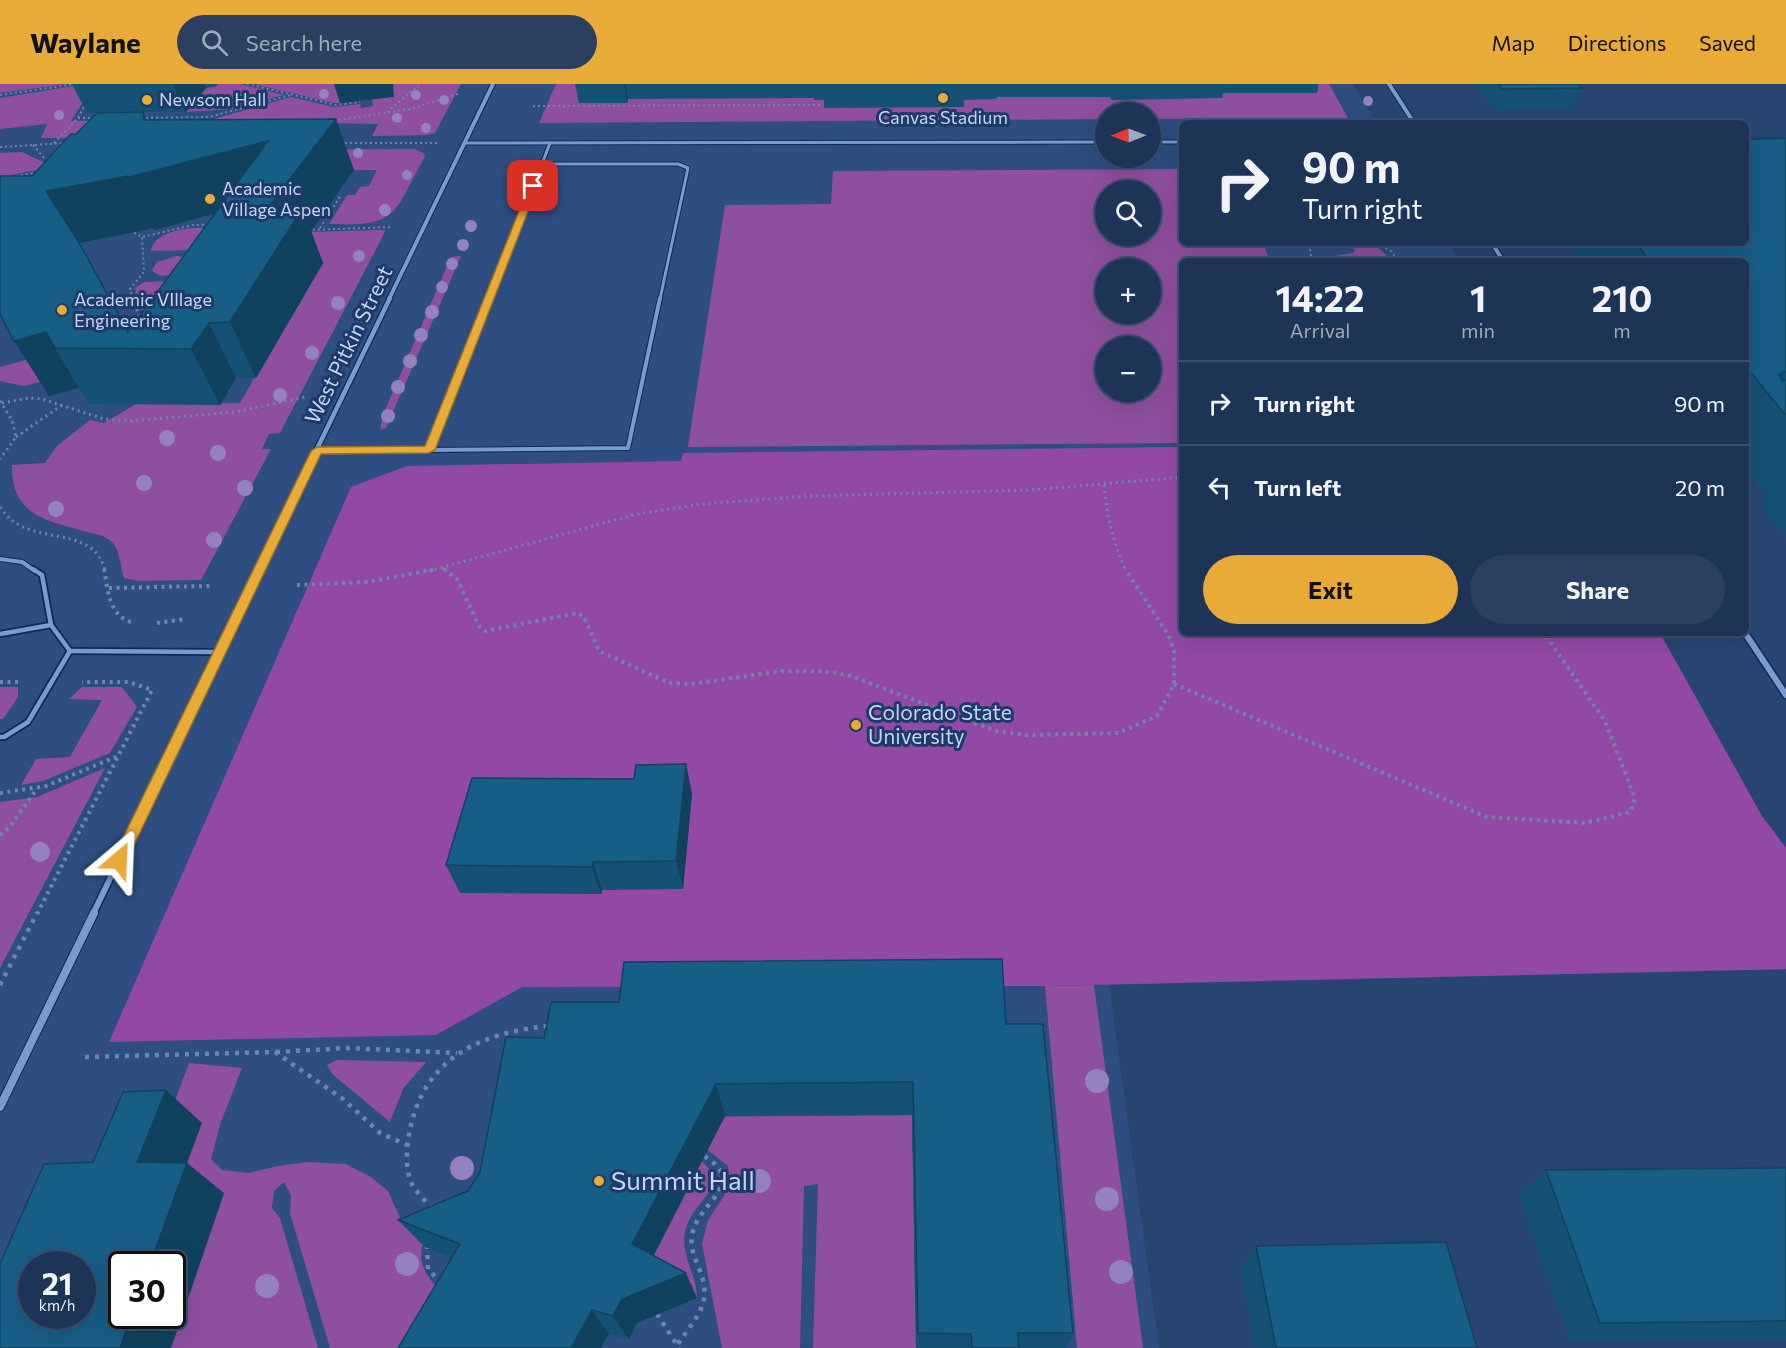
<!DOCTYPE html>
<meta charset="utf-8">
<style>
:root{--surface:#1e3456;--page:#2b3f60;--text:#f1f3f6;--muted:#a1aab9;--line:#3c4f6c;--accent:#e8ab37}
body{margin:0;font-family:Commissioner,sans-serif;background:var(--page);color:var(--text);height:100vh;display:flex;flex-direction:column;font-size:22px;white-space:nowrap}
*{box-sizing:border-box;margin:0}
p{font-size:20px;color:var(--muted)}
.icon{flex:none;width:33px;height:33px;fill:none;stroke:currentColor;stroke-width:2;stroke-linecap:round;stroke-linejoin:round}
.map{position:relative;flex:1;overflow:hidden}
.sheet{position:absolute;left:1179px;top:174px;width:570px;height:378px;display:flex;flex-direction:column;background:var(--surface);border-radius:9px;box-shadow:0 6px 24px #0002,0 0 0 2px var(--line)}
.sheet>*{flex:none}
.guide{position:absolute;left:1179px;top:36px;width:570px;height:126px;border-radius:9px;box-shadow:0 6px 24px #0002,0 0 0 2px var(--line);background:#1e3456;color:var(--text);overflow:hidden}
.needle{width:39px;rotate:269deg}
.controls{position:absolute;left:1095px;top:18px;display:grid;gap:12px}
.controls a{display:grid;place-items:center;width:66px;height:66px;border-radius:50%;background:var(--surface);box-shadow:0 6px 24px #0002,0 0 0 2px var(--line);font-size:30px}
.speed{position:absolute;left:18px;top:1167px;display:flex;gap:12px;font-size:30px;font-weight:700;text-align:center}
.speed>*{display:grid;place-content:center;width:78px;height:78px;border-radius:50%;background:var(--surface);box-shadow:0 6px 24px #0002,0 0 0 2px var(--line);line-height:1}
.speed small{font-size:15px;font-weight:400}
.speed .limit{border:3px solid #111;border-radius:9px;background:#fff;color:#111}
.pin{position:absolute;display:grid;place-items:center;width:51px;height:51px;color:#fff;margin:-26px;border-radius:12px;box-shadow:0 3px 9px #0006}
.me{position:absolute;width:66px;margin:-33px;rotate:26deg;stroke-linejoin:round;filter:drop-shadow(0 0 4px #0008)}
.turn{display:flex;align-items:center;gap:21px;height:126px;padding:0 24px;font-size:27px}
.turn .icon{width:78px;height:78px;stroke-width:2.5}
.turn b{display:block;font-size:42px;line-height:51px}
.eta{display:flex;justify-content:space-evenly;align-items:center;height:102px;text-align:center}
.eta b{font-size:36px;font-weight:700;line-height:42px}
.action{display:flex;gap:12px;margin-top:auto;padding:12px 24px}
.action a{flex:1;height:69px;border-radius:36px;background:var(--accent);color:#111;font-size:24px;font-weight:700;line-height:69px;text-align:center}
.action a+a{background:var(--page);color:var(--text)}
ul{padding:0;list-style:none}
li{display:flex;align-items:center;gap:18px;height:84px;padding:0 24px;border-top:2px solid var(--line)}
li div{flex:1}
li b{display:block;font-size:22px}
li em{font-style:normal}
header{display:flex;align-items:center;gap:36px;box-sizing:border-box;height:84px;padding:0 30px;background:var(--accent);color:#111}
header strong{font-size:28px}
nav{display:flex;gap:33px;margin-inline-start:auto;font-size:21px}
.search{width:420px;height:54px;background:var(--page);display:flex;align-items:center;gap:15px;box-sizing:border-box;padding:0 21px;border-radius:33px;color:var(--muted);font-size:22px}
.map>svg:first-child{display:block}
.built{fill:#2e4e81;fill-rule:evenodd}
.green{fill:#8e4f9e;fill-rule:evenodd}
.forest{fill:#9249a5}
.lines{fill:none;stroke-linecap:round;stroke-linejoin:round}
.lane-far2-casing{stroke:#0f2a55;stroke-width:5}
.lane-far1-casing{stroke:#0f2a55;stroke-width:6}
.lane-casing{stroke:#0f2a55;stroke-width:8}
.street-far3-casing{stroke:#0f2a55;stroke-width:6}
.street-far2-casing{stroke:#0f2a55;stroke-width:7}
.street-far1-casing{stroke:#0f2a55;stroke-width:9}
.street-casing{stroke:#0f2a55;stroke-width:10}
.path-far3{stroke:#6e86ab;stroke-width:2;stroke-dasharray:2 3;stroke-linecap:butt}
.path-far2{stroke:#6e86ab;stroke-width:3;stroke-dasharray:2 4;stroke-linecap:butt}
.path-far1{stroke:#6e86ab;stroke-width:4;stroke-dasharray:3 4.5;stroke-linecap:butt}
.path{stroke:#6e86ab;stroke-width:4.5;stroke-dasharray:4 6;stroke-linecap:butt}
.lane-far2{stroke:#7a9bce;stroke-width:3}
.lane-far1{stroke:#7a9bce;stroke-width:4}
.lane{stroke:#7a9bce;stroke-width:4.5}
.street-far3{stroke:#7a9bce;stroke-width:4}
.street-far2{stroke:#7a9bce;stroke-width:4.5}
.street-far1{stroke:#7a9bce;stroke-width:6}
.street{stroke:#7a9bce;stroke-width:8}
.tree{fill:#9382bd}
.wall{fill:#145174;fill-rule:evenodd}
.shaded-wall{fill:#10425e}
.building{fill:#175e87;stroke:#10425e;stroke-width:1.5;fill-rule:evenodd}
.route{fill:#e8ab37;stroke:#976f24;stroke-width:1.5}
.poi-dot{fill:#e8ab37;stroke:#1e3a67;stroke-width:2}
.labels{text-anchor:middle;stroke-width:6;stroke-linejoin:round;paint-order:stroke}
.far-poi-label{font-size:18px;fill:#c4d5f1;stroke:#1e3a67;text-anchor:start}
.street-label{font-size:21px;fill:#c4d5f1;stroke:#1e3a67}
.poi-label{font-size:21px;fill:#c4d5f1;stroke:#1e3a67;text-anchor:start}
.near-poi-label{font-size:26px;fill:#c4d5f1;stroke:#1e3a67;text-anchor:start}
</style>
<header>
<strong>Waylane</strong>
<div class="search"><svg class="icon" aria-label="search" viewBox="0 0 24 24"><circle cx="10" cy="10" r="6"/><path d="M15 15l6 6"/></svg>Search here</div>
<nav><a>Map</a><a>Directions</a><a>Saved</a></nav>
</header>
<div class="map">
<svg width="1786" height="1264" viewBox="0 0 1786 1264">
<rect width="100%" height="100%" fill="#284572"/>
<path class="built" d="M 0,0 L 1353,0 L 1376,39 L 1182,39 L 1182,159 L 1448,159 L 1459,177 L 1182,177 L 1182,549 L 1660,549 L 1762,732 L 1786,764 L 1786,885 L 1109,901 L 1159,1264 L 0,1264 ZM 1106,28 L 1150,28 L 1150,74 L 1106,74 ZM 1106,106 L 1150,106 L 1150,152 L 1106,152 ZM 1106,184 L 1150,184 L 1150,230 L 1106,230 ZM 1106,262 L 1150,262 L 1150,308 L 1106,308 ZM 32,1180 L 82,1180 L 82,1232 L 32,1232 ZM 122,1180 L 172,1180 L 172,1232 L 122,1232 Z"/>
<g class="green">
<polygon points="0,0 67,0 0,9"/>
<polygon points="86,0 83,18 71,37 150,37 136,54 41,54 47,40 0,45 0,14"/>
<polygon points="218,0 240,0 284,11 232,25 186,28 206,4"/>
<polygon points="254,0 342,0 340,19 333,19"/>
<polygon points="393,0 461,0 435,49 427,51 372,52 378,40 207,37 291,13 334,23 360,20 361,24 373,22 372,16"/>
<polygon points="556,0 1329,0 1348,34 1151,35 1150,28 1106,28 1105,35 539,39"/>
<path d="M 415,65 L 425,70 L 424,74 C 393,130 399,143 329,140 L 347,111 L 355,111 L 360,103 L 369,102 L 377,86 L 248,87 L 223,66 Z"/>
<polygon points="22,68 45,79 38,86 0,93 0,69"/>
<path d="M 1182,85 L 1182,159 L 1263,159 L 1270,177 L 1182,177 L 1182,359 L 688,363 L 725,121 L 831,120 L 833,87 ZM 1106,106 L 1150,106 L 1150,152 L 1106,152 ZM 1106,184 L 1150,184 L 1150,230 L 1106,230 ZM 1106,262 L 1150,262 L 1150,308 L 1106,308 Z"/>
<path d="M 206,144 L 192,166 L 151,167 C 153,147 190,143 206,144 Z"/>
<path d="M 382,146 L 385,147 L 384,150 L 280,349 L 269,350 L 262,365 L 271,365 L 201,496 L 139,497 L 124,494 C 121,484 120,471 115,462 C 110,453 100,451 91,449 C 50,437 11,434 12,381 L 45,379 L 57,362 L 90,336 L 104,339 L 136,320 L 240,319 C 273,267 282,204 314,152 L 306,151 L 306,148 Z"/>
<path d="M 1348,159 C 1365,159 1381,160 1390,177 L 1325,177 L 1339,171 L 1353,169 L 1355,166 Z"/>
<polygon points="176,172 186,173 175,190 162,192 153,188 152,186 157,178"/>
<polygon points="461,172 386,344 380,346 383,331 451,173"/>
<polygon points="170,197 150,246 138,216 143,215 144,212 137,212 135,204 144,198"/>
<polygon points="29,275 40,298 23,302 0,297 0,283"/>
<polygon points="0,603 18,603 18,613 3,635 0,635"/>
<polygon points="82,603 122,603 137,623 110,669 43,697 21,701 36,675 70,673 102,616 69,615"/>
<polygon points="105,684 0,884 0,718 37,713"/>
<polygon points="1094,901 1143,1264 1077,1264 1045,902"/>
<polygon points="337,976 426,978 403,1005 390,1038 332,990 327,981"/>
<path d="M 189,979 L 242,984 L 221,1038 L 211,1075 L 222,1086 L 249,1089 L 278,1082 L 308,1078 L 346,1080 L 371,1093 L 388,1107 L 400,1134 L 423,1157 C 417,1184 427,1189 440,1209 L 399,1264 L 330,1264 L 290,1129 L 291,1111 L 284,1098 L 274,1107 L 272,1124 L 280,1134 L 318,1264 L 171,1264 L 224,1109 L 177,1108 L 172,1025 Z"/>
<polygon points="912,1031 916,1264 813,1264 818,1100 804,1102 800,1264 722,1264 702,1160 708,1136 724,1112 729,1099 728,1082 705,1064 675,1033"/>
<path d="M 702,1077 L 715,1092 C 712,1112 694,1122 687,1141 C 677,1168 697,1188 697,1214 L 646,1186 Z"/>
</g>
<polygon class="forest" points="1182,363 1182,549 1660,549 1762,732 1786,764 1786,885 1045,902 522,903 436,951 109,958 351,403 407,382 681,377 683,369"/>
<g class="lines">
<g class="lane-far2-casing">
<g id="lane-far2">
<polyline points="1150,58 1182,58"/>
<polyline points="465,59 1106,58"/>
<polyline points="550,59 542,80 678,80 688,84 660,215"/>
<polyline points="489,215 542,80"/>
</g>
</g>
<g class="lane-far1-casing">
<g id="lane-far1">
<polyline points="429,366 489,214"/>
<polyline points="317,367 628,364 660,214"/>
<polyline points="0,475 22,478 35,487"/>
</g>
</g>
<g class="lane-casing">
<g id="lane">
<polyline points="0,550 51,541"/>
<polyline points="70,567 219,568"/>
<polyline points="0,653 4,653 28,638 70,567 51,541 42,491 33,485"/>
</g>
</g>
<g class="street-far3-casing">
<g id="street-far3">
<polyline points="1389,0 1414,39"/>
<polyline points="1492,159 1503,177"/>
<polyline points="389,215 493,0"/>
</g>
</g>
<g class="street-far2-casing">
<polyline id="street-far2" points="258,487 390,214"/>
</g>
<g class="street-far1-casing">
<g id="street-far1">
<polyline points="1745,549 1786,611"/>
<polyline points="93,830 259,485"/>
</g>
</g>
<g class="street-casing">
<polyline id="street" points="0,1023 94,829"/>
</g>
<g class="path-far3">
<polyline points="247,0 336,21 360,18"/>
<polyline points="0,11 77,0"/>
<polyline points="533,22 821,21"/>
<polyline points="387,28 420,0"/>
<polyline points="78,34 95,34"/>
<polyline points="141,34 209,33 291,11"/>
<polyline points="334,37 410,25 458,10"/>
<polyline points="54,59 78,34 85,21"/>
<polyline points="340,59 437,59"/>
<polyline points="33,61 43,73 52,77"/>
<polyline points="0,63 65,59"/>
<polyline points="11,93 39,88"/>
<polyline points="320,144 341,111"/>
<polyline points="130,146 142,153 193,141 209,141"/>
<polyline points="308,146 392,143"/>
<polyline points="1377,159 1391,167 1398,177"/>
<polyline points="1312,177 1310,166 1316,159"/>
<polyline points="133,215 130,205 144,188 142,153"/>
</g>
<g class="path-far2">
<polyline points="133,214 141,238"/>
<polyline points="0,317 12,336 16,353 0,375"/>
<polyline points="2,319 29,314 42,315 104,335 129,337 235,328 305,313"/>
<polyline points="16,353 62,321"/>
<path d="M 1104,401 C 1107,432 1113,458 1126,487"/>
<path d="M 0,423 C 6,431 12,438 21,442 C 50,457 96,447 105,487"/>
<polyline points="443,484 446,487"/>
<polyline points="429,487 637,430 701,420 810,412 1032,406 1182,393"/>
</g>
<g class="path-far1">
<path d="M 104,485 C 108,505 108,531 131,538"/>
<polyline points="444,485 457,495 479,542 485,547 578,529 584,533 599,567 669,599 691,600 781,587 820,587 848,591 996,647 1027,651 1118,649 1157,632 1174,600 1174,567 1169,552 1125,485"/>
<polyline points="297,501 367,498 437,485"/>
<polyline points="109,504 210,502"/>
<polyline points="157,539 186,535"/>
<polyline points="0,598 20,598"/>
<polyline points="1174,600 1487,733 1585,739 1630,728 1635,714 1605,637 1544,549"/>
<polyline points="0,709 46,702 118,672"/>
<polyline points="0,751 9,744 36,706"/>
<polyline points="37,830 152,606 129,598 82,598"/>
</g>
<g class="path">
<polyline points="0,901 37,829"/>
<polyline points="276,968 346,964 457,969"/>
<polyline points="85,973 275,968 343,1015 380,1049 407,1061"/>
<path d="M 432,1125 C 426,1117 417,1109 412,1100 C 404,1083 407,1058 411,1041 C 427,972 484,948 549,942"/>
<polyline points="427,1161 428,1185 441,1199"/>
<polyline points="657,1230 679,1264"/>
<path d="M 678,1260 C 698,1230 714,1219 698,1182 C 694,1172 690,1162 692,1151 C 699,1115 752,1100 701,1070"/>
</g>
<use href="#lane-far2" class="lane-far2"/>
<use href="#lane-far1" class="lane-far1"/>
<use href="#lane" class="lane"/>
<use href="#street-far3" class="street-far3"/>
<use href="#street-far2" class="street-far2"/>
<use href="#street-far1" class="street-far1"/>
<use href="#street" class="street"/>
</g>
<g class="tree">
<circle cx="324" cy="10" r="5"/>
<circle cx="416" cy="11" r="5"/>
<circle cx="240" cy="15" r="5"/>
<circle cx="444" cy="16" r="5"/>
<circle cx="1368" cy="17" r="5"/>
<circle cx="59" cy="31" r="5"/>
<circle cx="397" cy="34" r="5"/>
<circle cx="426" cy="44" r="5"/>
<circle cx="358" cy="69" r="5"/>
<circle cx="407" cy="91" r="5"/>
<circle cx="385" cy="126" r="6"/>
<circle cx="471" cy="142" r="6"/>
<circle cx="463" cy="161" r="6"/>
<circle cx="359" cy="172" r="6"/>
<circle cx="452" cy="180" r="6"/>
<circle cx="442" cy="203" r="6"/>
<circle cx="338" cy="219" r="7"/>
<circle cx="432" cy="228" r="7"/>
<circle cx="421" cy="251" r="7"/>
<circle cx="312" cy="269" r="7"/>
<circle cx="410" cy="277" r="7"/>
<circle cx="398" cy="303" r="7"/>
<circle cx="280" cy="311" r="7"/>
<circle cx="388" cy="332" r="7"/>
<circle cx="167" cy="354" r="8"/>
<circle cx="218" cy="369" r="8"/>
<circle cx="144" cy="399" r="8"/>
<circle cx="245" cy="404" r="8"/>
<circle cx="56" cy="425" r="8"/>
<circle cx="214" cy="456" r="8"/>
<circle cx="40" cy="768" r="10"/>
<circle cx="1097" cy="997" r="12"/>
<circle cx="462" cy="1084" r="12"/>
<circle cx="759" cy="1097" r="12"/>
<circle cx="1107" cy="1115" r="12"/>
<circle cx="407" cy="1180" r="12"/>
<circle cx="1121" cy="1188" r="12"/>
<circle cx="267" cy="1202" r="12"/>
</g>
<g class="wall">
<path d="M 72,0 L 218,0 L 215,3 L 206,4 L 186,28 L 143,28 L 147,36 L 354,86 L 311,147 L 323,179 L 256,294 L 236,294 L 220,321 L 89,320 L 79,304 L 49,312 L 32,92 L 76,50 L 97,29 L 87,29 ZM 215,129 L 128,248 L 79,159 L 154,144 L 155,146 Z"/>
<polygon points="575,0 1319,0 1317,9 1223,9 1222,14 1112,16 1110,13 997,13 996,15 964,16 964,23 824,24 824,16 814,16 814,14 628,15 627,19 579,19"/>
<polygon points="1474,0 1578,0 1582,4 1573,25 1494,26"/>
<polygon points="1786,54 1786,455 1761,421 1767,413 1746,385 1746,177 1582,177 1569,159 1746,159"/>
<polygon points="634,695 692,709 683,805 602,806 601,810 460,809 446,781"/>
<polygon points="1006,940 1073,1249 1066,1264 916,1264 912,1031 725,1032 654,1171 697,1214 637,1239 629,1255 609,1250 452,1174 425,1163 398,1136 468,1107 480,1088 544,954"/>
<polygon points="1786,1084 1786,1255 1569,1257 1519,1110 1546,1086"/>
<polygon points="1256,1162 1477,1264 1255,1264 1240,1183"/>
</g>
<g class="shaded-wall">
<polygon points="173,0 204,0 206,4 186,28"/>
<polygon points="334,0 393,0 394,13 340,19"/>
<polygon points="624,0 625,0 628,15 627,19"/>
<polygon points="143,28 167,79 336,35 354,86 311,147 323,179 256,294 230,238 267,125 277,112 155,146 129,93 144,36"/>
<polygon points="128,92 154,144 75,160 46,107"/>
<polygon points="209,239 236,294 220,321 191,265"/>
<polygon points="46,248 55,264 79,304 49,312 14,257"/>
<polygon points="686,680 692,709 683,805 676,777"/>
<polygon points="593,778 602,806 601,810 592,783"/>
<polygon points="716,1000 725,1032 646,1186 632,1160"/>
<polygon points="166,1006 202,1039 187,1079 224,1109 171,1264 120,1264 131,1232 172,1232 172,1180 150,1180 137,1078"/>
<polygon points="686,1189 697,1214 637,1239 629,1255 613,1232 622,1215"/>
<polygon points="592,1226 609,1250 601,1264 571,1264"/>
</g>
<g class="building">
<polygon points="1498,0 1578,0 1582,4 1502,5"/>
<path d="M 143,28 L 144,36 L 336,35 L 267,125 L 302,125 L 230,238 L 209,239 L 191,265 L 55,264 L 46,248 L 14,257 L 0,230 L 0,92 L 32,92 L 71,50 L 76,50 L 97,29 ZM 268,57 L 128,248 L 81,162 L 46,107 L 128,92 L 129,93 Z"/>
<polygon points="1786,54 1786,288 1782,288 1779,291 1782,296 1786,296 1786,332 1749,286 1746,286 1746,177 1650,177 1636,159 1746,159 1746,55"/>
<polygon points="686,680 676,777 593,778 592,783 446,781 472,694 634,695 636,681"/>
<polygon points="1002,875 1006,940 1043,940 1073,1249 1018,1249 1019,1264 972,1264 971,1250 918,1249 913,998 716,1000 632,1160 686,1189 622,1215 613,1232 592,1226 571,1264 398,1264 460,1160 398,1136 468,1107 480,1088 506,953 544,954 551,918 619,918 624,878"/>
<path d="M 166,1006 L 137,1078 L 187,1079 L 150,1180 L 122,1180 L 122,1232 L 131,1232 L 120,1264 L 0,1264 L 0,1180 L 44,1080 L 93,1078 L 123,1008 ZM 32,1180 L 82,1180 L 82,1232 L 32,1232 Z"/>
<polygon points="1786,1084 1786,1237 1600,1239 1546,1086"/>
<polygon points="1446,1158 1477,1264 1276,1264 1256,1162"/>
</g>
<polygon class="route" points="533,100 538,102 435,366 429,369 321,370 125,780 119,782 114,780 112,776 311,367 317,363 425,362 529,102"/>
<g class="poi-dot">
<circle cx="943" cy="14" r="6"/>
<circle cx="147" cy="16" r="6"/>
<circle cx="210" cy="115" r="6"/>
<circle cx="62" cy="226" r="6"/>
<circle cx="856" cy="641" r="6"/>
<circle cx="599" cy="1097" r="6"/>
</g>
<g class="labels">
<g class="far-poi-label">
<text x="159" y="22">Newsom Hall</text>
<text x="943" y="40" text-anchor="middle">Canvas Stadium</text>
<text x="222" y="111">Academic<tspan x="222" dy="21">Village Aspen</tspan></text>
<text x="74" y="222">Academic VIllage<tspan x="74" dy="21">Engineering</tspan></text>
</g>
<g class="street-label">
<text transform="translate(349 261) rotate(-64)" y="7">West Pitkin Street</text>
</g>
<g class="poi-label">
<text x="868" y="636">Colorado State<tspan x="868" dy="24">University</tspan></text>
</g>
<g class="near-poi-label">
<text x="611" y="1106">Summit Hall</text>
</g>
</g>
</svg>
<div class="controls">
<a><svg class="needle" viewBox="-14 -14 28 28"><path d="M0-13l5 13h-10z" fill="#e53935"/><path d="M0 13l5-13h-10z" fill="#a1aab9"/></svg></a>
<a><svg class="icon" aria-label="search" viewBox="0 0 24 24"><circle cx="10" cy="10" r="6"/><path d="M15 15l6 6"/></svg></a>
<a>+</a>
<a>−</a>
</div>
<div class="speed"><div>21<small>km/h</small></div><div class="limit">30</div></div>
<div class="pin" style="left:533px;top:102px;background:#d93025"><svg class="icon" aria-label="arrive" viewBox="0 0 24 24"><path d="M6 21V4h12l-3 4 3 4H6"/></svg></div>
<svg class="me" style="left:119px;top:776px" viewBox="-20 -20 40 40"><path d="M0-17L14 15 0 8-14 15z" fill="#e8ab37" stroke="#fff" stroke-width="4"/></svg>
<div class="guide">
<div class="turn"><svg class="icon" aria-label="right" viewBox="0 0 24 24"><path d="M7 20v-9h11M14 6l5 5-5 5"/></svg><div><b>90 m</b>Turn right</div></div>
</div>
<section class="sheet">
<div class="eta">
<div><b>14:22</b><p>Arrival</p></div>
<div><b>1</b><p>min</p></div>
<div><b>210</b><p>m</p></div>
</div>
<ul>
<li><svg class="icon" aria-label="right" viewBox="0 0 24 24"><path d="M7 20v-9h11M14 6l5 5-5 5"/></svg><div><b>Turn right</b></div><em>90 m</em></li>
<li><svg class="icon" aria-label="left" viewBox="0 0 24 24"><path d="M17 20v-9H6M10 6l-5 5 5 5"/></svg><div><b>Turn left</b></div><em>20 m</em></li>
</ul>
<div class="action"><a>Exit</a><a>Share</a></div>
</section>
</div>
